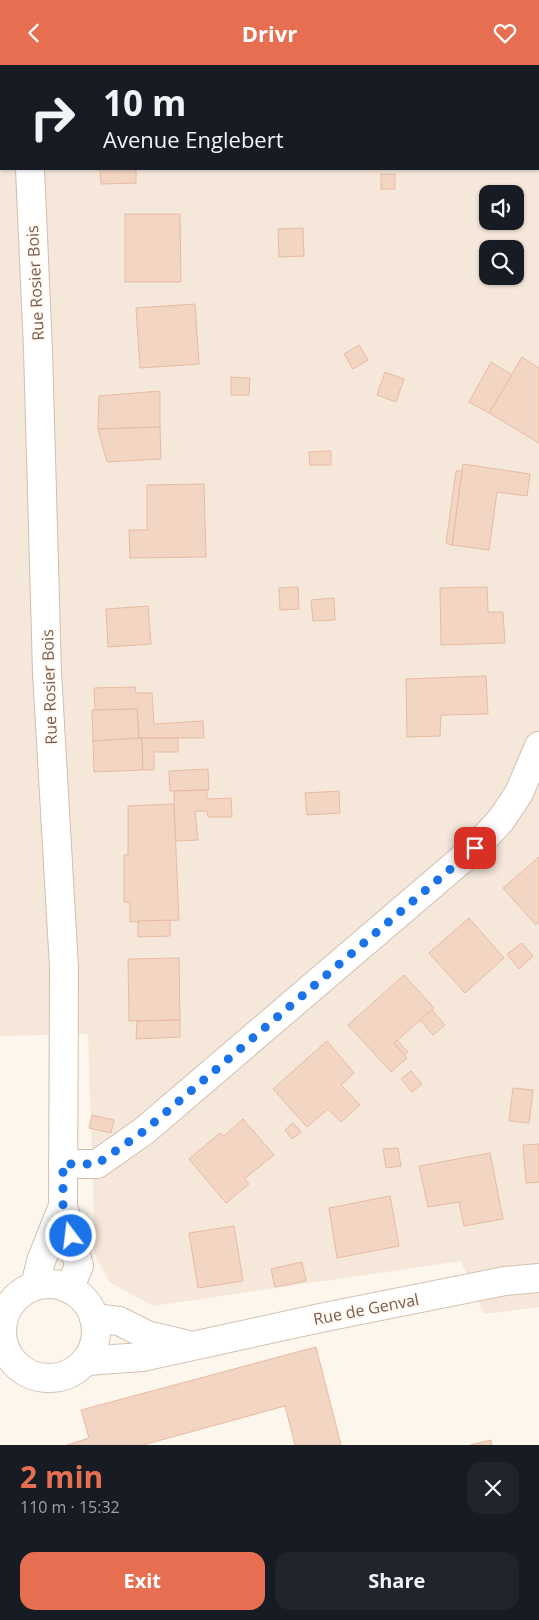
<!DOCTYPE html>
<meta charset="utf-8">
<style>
:root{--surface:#171b24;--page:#20242c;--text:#f1f3f6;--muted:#9ea1a6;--accent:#e76f51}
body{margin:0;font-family:"Open Sans",sans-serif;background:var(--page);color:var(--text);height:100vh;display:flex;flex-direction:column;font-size:19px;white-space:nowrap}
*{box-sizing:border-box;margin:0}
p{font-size:16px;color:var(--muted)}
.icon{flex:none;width:28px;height:28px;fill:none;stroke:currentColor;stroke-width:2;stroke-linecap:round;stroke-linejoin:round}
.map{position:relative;height:1380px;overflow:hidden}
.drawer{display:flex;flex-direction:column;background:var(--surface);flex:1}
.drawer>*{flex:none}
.hud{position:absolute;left:0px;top:0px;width:540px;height:105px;box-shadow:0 1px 4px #0004;background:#171b24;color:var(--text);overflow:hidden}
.buttons{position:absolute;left:479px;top:120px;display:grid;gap:10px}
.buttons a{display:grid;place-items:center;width:45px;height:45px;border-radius:10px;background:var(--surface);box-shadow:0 1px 4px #0004;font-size:25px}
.pin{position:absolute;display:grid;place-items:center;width:42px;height:42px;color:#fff;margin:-21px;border-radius:10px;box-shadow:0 2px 8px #0006}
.me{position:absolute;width:55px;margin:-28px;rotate:345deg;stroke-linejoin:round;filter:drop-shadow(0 0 4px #0008)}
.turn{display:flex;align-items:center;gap:18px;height:105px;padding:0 20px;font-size:22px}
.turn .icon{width:65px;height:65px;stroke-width:2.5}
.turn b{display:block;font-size:35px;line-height:42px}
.round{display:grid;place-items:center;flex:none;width:52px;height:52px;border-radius:15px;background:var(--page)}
.head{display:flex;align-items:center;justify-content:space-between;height:85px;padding:0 20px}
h1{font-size:30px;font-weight:700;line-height:38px;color:var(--accent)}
.primary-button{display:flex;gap:10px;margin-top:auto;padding:10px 20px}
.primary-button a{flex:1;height:58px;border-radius:15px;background:var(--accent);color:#fff;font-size:20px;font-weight:700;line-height:58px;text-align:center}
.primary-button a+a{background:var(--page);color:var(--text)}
header{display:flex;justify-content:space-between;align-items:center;height:65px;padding:0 20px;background:var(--accent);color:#fff;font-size:22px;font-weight:700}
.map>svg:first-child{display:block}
.residential{fill:#f5e8da;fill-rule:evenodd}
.building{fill:#f3d5c3;stroke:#e6bba3}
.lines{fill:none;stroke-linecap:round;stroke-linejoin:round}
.street-casing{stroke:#d1beb0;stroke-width:30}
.secondary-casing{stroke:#d6c0b0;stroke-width:30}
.street{stroke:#fff;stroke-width:28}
.secondary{stroke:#fff;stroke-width:28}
.route{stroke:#1a73e8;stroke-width:9;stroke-dasharray:0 16.2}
.labels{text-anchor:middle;stroke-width:4.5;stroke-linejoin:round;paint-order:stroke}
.street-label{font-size:16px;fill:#7a5c4d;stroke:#fffaf3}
</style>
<header><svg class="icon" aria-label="back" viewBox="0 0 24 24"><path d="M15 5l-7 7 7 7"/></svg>Drivr<svg class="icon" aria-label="heart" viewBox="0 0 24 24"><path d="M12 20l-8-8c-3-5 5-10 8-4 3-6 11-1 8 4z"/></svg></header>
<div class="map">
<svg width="539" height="1380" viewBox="0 0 539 1380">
<rect width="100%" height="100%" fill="#fdf6ec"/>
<path class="residential" d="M 0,0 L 539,0 L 539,1242 L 484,1249 L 461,1196 L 153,1241 L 109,1217 L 95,1189 L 88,969 L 0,971 ZM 1,1 L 539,1 L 539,104 L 1,104 ZM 488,129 L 515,129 L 515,156 L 488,156 ZM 488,184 L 515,184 L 515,211 L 488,211 Z"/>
<g class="building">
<rect x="108" y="0" width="60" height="1"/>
<polygon points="100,104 136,104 136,118 101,119"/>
<rect x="381" y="109" width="14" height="15"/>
<polygon points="125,149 180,149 181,217 125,217"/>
<polygon points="303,163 304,191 279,192 278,164"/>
<polygon points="195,239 199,299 140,303 136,243"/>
<polygon points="359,280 368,295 353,304 344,289"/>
<polygon points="522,292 539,303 539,378 489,348"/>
<polygon points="491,297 512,310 489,348 469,337"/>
<polygon points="385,307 404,314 396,337 377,330"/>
<polygon points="231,312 250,313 249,330 231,330"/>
<polygon points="160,326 160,362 98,364 99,331"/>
<polygon points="160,362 161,394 107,397 98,364"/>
<polygon points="331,386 331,400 310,400 309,387"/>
<polygon points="463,399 530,409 527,431 497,427 489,485 452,480"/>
<polygon points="456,406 462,406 452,480 446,478"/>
<polygon points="204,419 206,492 130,493 129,465 147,465 147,420"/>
<polygon points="298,522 299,544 280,545 279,523"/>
<polygon points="487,522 488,547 503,547 505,578 441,580 440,523"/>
<polygon points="334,533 335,555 313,556 311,535"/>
<polygon points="148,541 151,579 108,582 106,544"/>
<polygon points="486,611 488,649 441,650 440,671 407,672 406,614"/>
<polygon points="135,622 136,628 152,628 154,659 203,656 204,673 139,673 137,644 95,645 94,623"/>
<polygon points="137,644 139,673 93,676 92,645"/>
<polygon points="142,673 143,705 94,707 93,676"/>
<polygon points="142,673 178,673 178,687 154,687 154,705 143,705"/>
<polygon points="208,704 209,725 170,726 169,706"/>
<polygon points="207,725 207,734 231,733 232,752 208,752 207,746 195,746 198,775 175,776 174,726"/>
<polygon points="339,726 340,748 307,750 305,728"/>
<polygon points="174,739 179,855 130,857 130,837 124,837 124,790 128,790 128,741"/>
<polygon points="539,792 539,857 536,860 503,823"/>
<polygon points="469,853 504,893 465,928 429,888"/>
<polygon points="170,855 170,871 138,872 138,856"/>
<polygon points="522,878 533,891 519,904 507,889"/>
<polygon points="179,893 180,955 129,956 128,894"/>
<polygon points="404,910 434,943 394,978 407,993 391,1007 348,960"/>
<polygon points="432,945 445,960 433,970 420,955"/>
<polygon points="180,955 180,972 136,974 137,956"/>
<polygon points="397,975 408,987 404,990 394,978"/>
<polygon points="327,976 354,1008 341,1020 360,1040 341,1057 328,1044 307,1062 273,1024"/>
<polygon points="411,1006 422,1019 412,1027 401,1014"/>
<polygon points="513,1023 533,1025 529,1058 509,1056"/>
<polygon points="92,1050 114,1055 111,1068 89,1063"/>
<polygon points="243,1054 274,1090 244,1114 249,1119 226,1138 189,1094 220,1068 224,1071"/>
<polygon points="293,1058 301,1067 292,1074 285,1065"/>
<polygon points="539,1079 539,1117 526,1118 523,1080"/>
<polygon points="398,1083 401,1101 386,1103 383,1084"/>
<polygon points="490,1088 503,1154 464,1161 459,1137 428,1142 419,1101"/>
<polygon points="390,1131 399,1181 337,1193 329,1143"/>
<polygon points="234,1161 243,1216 198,1223 189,1168"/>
<polygon points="302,1197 306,1216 275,1222 271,1204"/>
<polygon points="316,1282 341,1380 295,1380 285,1341 143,1380 67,1380 89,1373 81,1345"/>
<polygon points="491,1375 492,1380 470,1380"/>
</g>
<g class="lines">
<g class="street-casing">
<g id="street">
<polyline points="27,0 27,1"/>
<polyline points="30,104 38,285 47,607 64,903 63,1141 79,1201 69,1224"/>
<polyline points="63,1099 97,1099 144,1066 475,783 501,755 519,728 539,681"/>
<polyline points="35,1221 41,1196 63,1141"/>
</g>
</g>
<g class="secondary-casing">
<g id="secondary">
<circle cx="49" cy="1266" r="47"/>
<polyline points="94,1253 119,1256 147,1270 185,1279"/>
<polyline points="86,1296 142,1292 325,1252 505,1216 539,1213"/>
</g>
</g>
<use href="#street" class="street"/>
<use href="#secondary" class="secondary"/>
</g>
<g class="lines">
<polyline class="route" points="71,1171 63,1141 63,1099 97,1099 144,1066 475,783"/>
</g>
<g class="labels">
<g class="street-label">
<text transform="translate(35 218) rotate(-93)" y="6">Rue Rosier Bois</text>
<text transform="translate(49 622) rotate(-92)" y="6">Rue Rosier Bois</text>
<text transform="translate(366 1244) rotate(-11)" y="6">Rue de Genval</text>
</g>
</g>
</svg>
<div class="buttons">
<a><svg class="icon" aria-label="sound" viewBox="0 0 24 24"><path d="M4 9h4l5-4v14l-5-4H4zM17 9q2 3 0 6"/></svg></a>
<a><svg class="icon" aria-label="search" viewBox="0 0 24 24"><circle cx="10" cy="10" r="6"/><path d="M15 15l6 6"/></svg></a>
</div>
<div class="pin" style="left:475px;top:783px;background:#d93025"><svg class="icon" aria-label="arrive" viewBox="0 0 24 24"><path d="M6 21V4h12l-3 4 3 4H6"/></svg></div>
<svg class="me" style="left:71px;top:1171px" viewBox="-20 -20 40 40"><circle r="17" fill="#1a73e8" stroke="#fff" stroke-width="3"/><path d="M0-11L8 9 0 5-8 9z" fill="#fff"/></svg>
<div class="hud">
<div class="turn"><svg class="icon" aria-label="right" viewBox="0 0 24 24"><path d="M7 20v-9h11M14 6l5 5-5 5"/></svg><div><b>10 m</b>Avenue Englebert</div></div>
</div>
</div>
<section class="drawer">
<div class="head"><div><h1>2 min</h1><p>110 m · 15:32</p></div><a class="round"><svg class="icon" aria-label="close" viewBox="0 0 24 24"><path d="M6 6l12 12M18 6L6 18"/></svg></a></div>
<div class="primary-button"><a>Exit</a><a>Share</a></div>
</section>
